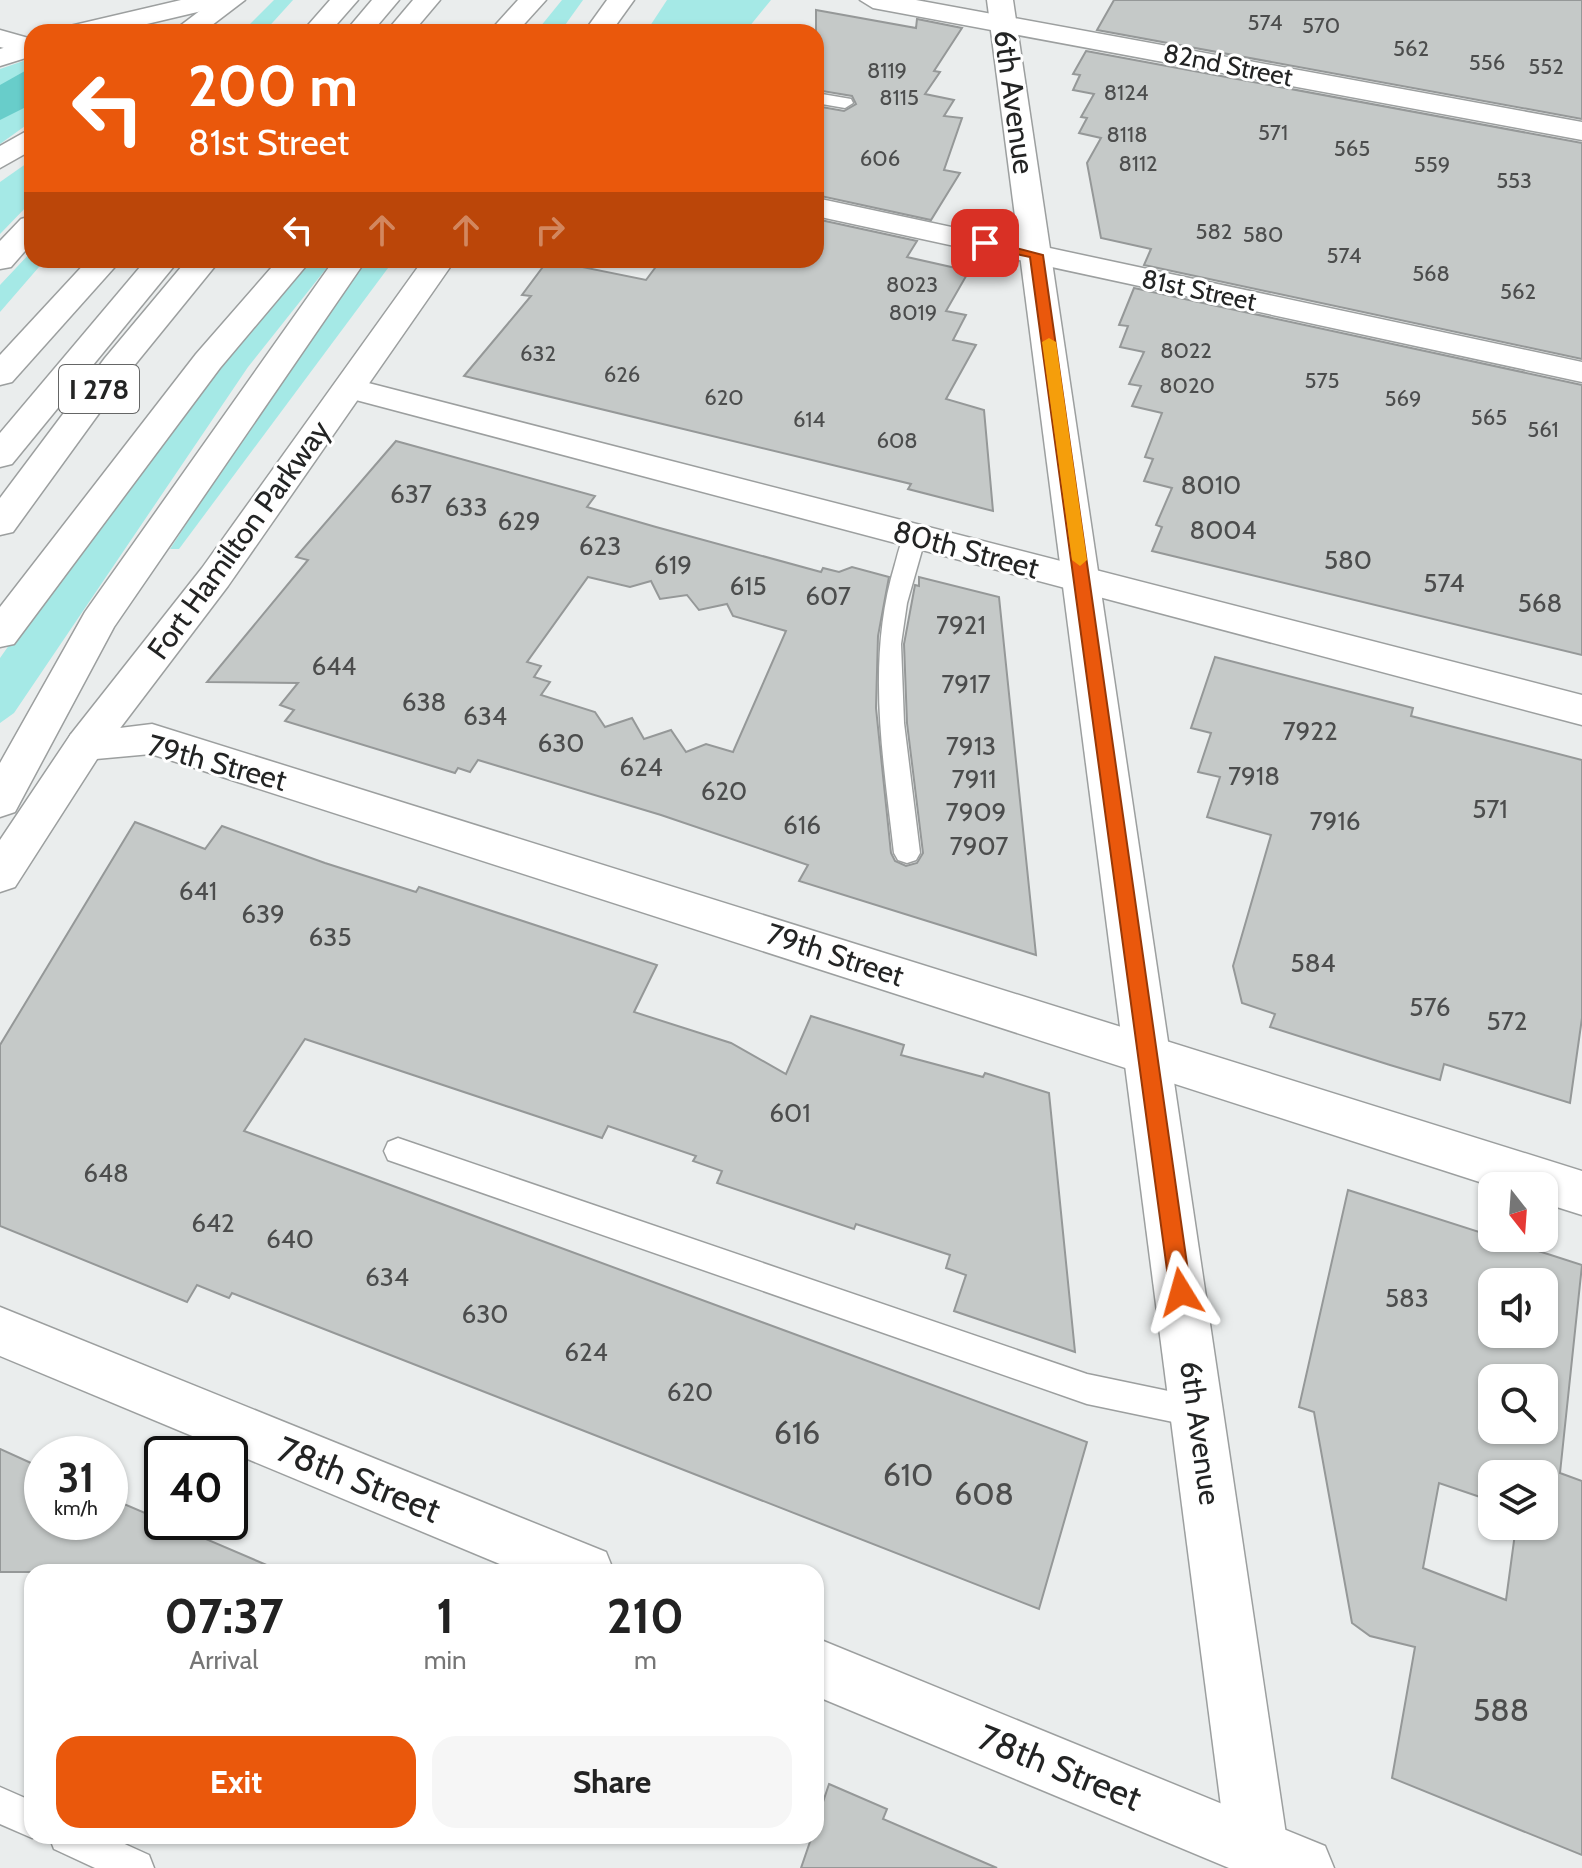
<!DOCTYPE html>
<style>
:root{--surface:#fff;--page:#f6f6f6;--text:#222;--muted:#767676;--accent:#ea580c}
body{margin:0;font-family:Cabin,sans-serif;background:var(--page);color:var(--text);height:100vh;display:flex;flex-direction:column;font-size:30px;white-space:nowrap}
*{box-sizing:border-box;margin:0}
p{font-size:26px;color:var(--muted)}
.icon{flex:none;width:44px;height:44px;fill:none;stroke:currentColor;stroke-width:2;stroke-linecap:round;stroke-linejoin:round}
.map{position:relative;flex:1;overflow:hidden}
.sheet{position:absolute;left:24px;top:1564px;width:800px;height:280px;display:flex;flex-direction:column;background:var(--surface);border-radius:24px;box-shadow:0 2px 6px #0004}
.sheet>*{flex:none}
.banner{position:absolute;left:24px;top:24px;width:800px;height:244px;border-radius:24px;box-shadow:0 2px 6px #0004;background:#ea580c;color:#fff;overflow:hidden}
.needle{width:52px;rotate:163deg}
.controls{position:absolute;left:1478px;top:1172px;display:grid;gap:16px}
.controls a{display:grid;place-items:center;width:80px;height:80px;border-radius:16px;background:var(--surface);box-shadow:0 2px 6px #0004;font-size:40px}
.speed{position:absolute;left:24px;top:1436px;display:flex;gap:16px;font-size:40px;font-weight:700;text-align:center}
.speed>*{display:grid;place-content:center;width:104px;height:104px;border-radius:50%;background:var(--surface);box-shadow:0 2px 6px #0004;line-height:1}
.speed small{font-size:20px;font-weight:400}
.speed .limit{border:4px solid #111;border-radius:12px;background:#fff;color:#111}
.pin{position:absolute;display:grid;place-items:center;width:68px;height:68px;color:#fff;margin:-34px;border-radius:16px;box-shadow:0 4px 12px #0006}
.me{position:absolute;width:88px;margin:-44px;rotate:352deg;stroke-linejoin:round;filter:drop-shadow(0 0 6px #0008)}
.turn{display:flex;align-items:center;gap:28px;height:168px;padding:0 32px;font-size:36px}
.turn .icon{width:104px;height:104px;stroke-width:2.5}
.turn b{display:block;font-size:56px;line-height:68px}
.lanes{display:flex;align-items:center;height:76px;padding:0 32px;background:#0003;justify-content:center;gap:40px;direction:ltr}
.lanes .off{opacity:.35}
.eta{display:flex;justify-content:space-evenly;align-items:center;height:136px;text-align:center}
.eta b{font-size:48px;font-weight:700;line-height:56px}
.action{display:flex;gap:16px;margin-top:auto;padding:16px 32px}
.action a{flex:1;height:92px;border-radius:24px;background:var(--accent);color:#fff;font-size:32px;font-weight:700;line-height:92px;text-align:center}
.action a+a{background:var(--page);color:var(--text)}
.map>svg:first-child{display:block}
.green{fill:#a5e9e6}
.forest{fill:#68cdca}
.building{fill:#c5c9c8;stroke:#959898;stroke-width:2;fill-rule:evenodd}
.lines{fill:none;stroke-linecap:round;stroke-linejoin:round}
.service-casing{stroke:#9c9f9f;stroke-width:3}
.minor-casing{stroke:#9c9f9f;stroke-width:3}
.tertiary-casing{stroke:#9c9f9f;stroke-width:3}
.secondary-casing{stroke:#9c9f9f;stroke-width:3}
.motorway-casing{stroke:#9c9f9f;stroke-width:3}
.service{fill:#fff;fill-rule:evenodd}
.minor{fill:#fff;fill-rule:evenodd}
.tertiary{fill:#fff;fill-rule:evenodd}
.secondary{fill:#fff;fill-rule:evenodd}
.motorway{fill:#fff;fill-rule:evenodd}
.route{fill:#ea580c;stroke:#983908;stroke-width:2}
.slow{fill:#f59e0b}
.labels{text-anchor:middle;stroke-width:6;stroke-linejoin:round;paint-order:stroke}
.far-number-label{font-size:22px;fill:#4c4d4d}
.far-street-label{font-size:26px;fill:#232424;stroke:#fff}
.number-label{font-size:26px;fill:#4c4d4d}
.shield{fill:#fff;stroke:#656666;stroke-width:2}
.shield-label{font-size:28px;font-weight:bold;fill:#232424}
.street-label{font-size:30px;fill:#232424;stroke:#fff}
.near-number-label{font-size:32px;fill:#4c4d4d}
.near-street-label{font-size:36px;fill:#232424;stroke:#fff}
</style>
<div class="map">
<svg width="1582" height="1868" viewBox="0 0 1582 1868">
<rect width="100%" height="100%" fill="#eaeded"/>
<g class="green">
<polygon points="274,0 293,0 264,32 242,32"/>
<polygon points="562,0 583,0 560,32 536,32"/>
<polygon points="667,0 771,0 745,32 646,32"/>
<polygon points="32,58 32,121 0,144 0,69"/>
<polygon points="30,161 32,201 0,234 0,182"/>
<polygon points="32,251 32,260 45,260 0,312 0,285"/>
<polygon points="311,260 333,260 248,367 14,713 0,723 0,658 136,465"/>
<polygon points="366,260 394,260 179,549 170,549 265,403"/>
</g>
<polygon class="forest" points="32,67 32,104 0,120 0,85"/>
<g class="building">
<polygon points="1114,0 1582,0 1582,119 1097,30"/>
<polygon points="816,10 916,28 917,19 962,28 934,71 940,72 925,94 954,100 944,116 962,118 944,170 960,173 931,220 816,195 816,106 844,111 856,104 852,96 816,90"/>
<polygon points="1086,51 1582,143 1582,359 1144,265 1151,249 1101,238 1087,163 1101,138 1079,133 1087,118 1081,117 1094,94 1073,90 1080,75 1073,74"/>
<polygon points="816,219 917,241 907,257 969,271 946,311 966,315 953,340 976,345 946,399 984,410 993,511 908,489 911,484 464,376 531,296 522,295 548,260 646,280 661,260 816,260"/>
<polygon points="1134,288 1582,385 1582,655 1152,551 1162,527 1156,525 1172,488 1144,481 1153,459 1145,457 1162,413 1132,406 1141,386 1129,384 1144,352 1120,347 1128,326 1119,325"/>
<path d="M 396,441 L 595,496 L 587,507 L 656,527 L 821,572 L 823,568 L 839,572 L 852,567 L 889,577 L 878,636 L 876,708 L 891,853 L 895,861 L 906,866 L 917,863 L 923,853 L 907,723 L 904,644 L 915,585 L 919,586 L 919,577 L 999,597 L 1036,955 L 799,881 L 808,865 L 661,815 L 478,760 L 470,772 L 458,768 L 455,773 L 285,721 L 294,710 L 280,705 L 298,683 L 207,682 L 308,560 L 296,557 ZM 588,577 L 630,587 L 651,581 L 660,599 L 687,595 L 699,610 L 727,604 L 733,616 L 786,631 L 733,752 L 706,744 L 686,752 L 671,730 L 644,739 L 632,718 L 605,727 L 595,712 L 541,695 L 550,682 L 534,677 L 541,666 L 527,662 Z"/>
<polygon points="1215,657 1413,708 1411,716 1582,760 1582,1018 1570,1103 1444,1064 1440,1080 1390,1065 1270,1027 1275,1014 1242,1003 1233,966 1271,835 1207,817 1220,777 1198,772 1211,733 1191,728"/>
<polygon points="135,822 205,849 222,826 325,863 416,892 419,887 657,965 634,1012 731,1043 786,1074 811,1016 904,1045 901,1055 983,1077 985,1073 1049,1093 1075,1352 954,1311 966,1275 946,1268 950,1255 856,1224 854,1229 717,1183 722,1171 693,1161 696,1156 608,1126 602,1138 305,1039 244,1131 1087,1442 1039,1609 232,1293 229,1298 197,1285 187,1302 0,1226 0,1045"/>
<path d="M 1348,1190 L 1582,1265 L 1560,1473 L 1582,1481 L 1582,1855 L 1392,1778 L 1415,1647 L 1370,1636 L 1352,1623 L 1314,1412 L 1299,1407 ZM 1492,1282 L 1544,1282 L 1544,1334 L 1492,1334 ZM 1492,1378 L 1544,1378 L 1544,1430 L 1492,1430 ZM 1492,1474 L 1544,1474 L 1544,1526 L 1516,1526 L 1506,1600 L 1423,1568 L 1439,1483 L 1492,1501 Z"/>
<polygon points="0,1449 42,1468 42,1522 110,1522 110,1498 283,1572 0,1572"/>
<polygon points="829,1784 887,1809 883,1819 997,1868 801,1868 812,1836 816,1836 816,1823"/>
</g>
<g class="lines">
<g class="service-casing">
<g id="service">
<polygon points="816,93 851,99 853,103 845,108 816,103"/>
<path d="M 915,529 L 926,536 L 907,603 L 901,644 L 904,723 L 920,853 L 916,860 L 907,863 L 898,860 L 894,853 C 883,757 866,659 895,564 C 899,551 901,533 915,529 Z"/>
<polygon points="398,1138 1087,1374 1197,1397 1208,1401 1213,1412 1208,1423 1197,1427 1087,1404 388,1160 384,1151 388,1142"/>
<polygon points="0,1787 32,1801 32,1836 37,1836 32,1838 0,1824"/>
<polygon points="49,1836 107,1836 149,1855 154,1868 95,1868 54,1849"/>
</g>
</g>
<g class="minor-casing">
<g id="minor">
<polygon points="860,0 916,0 1582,122 1582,140 873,8"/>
<polygon points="0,30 32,39 32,55 0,47"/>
<polygon points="816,198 1582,362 1582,382 816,216"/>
<polygon points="349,378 1582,695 1582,725 337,395 332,388 337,381"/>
<polygon points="152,724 1582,1171 1582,1215 1544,1203 1544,1186 1492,1186 151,754 85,760 71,756 65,745 71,734"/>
<polygon points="0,1307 606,1552 614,1572 519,1572 0,1356"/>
<polygon points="816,1638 1325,1846 1334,1868 1229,1868 816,1696"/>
</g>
</g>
<g class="tertiary-casing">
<polygon id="tertiary" points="987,0 1013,0 1291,1868 1229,1868"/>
</g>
<g class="secondary-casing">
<g id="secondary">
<polygon points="181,0 227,0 223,6 113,32 66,32 70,26"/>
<polygon points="607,0 634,0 611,32 584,32"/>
<polygon points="32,39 32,56 0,66 0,49"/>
<polygon points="423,260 455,260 228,586 99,756 15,887 0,892 0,840 71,734 202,568"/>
</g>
</g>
<g class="motorway-casing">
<g id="motorway">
<polygon points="214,0 245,0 203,32 172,32"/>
<polygon points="330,0 358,0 330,32 302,32"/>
<polygon points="372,0 399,0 372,32 345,32"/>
<polygon points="413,0 440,0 413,32 386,32"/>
<polygon points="518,0 546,0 517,32 489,32"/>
<polygon points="32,128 32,150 0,168 0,146"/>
<polygon points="32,216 32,243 11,267 0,269 0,241 21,219"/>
<polygon points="88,260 121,260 12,382 0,385 0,355"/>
<polygon points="146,260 179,260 12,464 0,467 0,433"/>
<polygon points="187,260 220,260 129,372 13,532 0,535 0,498 105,358"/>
<polygon points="278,260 311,260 220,368 14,644 0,647 0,607 196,354"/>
<polygon points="334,260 366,260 114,627 15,812 0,817 0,763 85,612"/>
</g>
</g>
<use href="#service" class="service"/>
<use href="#minor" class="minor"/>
<use href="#tertiary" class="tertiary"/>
<use href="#secondary" class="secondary"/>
<use href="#motorway" class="motorway"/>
</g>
<polygon class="route" points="985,240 1043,255 1191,1292 1188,1299 1181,1302 1173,1299 1170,1292 1030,257 980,246 978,243"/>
<polygon class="slow" points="1049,338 1056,342 1087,560 1080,566 1072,560 1042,342"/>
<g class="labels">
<g class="far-number-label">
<text x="1265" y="30">574</text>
<text x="1321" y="33">570</text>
<text x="1411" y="56">562</text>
<text x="1487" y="70">556</text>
<text x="1546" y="74">552</text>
<text x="887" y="78">8119</text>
<text x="1126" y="100">8124</text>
<text x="899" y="105">8115</text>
<text x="1273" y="140">571</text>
<text x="1127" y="142">8118</text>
<text x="1352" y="156">565</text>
<text x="880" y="166">606</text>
<text x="1138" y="171">8112</text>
<text x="1432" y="172">559</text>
<text x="1514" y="188">553</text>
<text x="1214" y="239">582</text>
<text x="1263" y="242">580</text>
<text x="1344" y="263">574</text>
<text x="1431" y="281">568</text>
<text x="912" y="292">8023</text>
<text x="1518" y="299">562</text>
<text x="913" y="320">8019</text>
<text x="1186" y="358">8022</text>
<text x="538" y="361">632</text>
<text x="622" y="382">626</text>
<text x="1322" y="388">575</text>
<text x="1187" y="393">8020</text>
<text x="724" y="405">620</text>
<text x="1403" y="406">569</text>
<text x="1489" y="425">565</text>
<text x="809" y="427">614</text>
<text x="1543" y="437">561</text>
<text x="897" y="448">608</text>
</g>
<g class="far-street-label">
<text transform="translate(1228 65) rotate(11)" y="9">82nd Street</text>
<text transform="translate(1199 290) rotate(12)" y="9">81st Street</text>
</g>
<g class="number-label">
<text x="1211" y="494">8010</text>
<text x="411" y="503">637</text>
<text x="466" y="516">633</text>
<text x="519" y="530">629</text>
<text x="1223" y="539">8004</text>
<text x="600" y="555">623</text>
<text x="1348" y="569">580</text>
<text x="673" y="574">619</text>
<text x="1444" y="592">574</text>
<text x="748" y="595">615</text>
<text x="828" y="605">607</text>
<text x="1540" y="612">568</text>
<text x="961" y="634">7921</text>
<text x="334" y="675">644</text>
<text x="966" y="693">7917</text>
<text x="424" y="711">638</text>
<text x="485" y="725">634</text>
<text x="1310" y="740">7922</text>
<text x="561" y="752">630</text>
<text x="971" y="755">7913</text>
<text x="641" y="776">624</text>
<text x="1254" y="785">7918</text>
<text x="974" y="788">7911</text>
<text x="724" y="800">620</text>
<text x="1490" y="818">571</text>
<text x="976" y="821">7909</text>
<text x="1335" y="830">7916</text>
<text x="802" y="834">616</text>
<text x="979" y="855">7907</text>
<text x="198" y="900">641</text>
<text x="263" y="923">639</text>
<text x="330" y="946">635</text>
<text x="1313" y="972">584</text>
<text x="1430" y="1016">576</text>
<text x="1507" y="1030">572</text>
<text x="790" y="1122">601</text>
<text x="106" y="1182">648</text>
<text x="213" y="1232">642</text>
<text x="290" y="1248">640</text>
<text x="387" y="1286">634</text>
<text x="1407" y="1307">583</text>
<text x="485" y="1323">630</text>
<text x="586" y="1361">624</text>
<text x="690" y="1401">620</text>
</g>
<rect class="shield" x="59" y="365" width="80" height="48" rx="6"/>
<g class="shield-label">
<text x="99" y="399">I 278</text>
</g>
<g class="street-label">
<text transform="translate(1014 102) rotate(82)" y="10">6th Avenue</text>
<text transform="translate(239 540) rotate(-54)" y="10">Fort Hamilton Parkway</text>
<text transform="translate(966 550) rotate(15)" y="10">80th Street</text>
<text transform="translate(217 763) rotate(15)" y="10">79th Street</text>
<text transform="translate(835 955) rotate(18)" y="10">79th Street</text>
<text transform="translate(1200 1433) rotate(82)" y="10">6th Avenue</text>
</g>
<g class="near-number-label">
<text x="797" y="1444">616</text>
<text x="908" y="1486">610</text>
<text x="984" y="1505">608</text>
<text x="1501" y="1721">588</text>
</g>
<g class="near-street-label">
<text transform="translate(359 1479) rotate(22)" y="13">78th Street</text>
<text transform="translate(1060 1767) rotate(22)" y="13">78th Street</text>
</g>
</g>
</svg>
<div class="controls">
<a><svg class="needle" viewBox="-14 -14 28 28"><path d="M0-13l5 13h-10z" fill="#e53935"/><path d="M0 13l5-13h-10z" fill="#767676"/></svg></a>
<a><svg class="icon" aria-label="sound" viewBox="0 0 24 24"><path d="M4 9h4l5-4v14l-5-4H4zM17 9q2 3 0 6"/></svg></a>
<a><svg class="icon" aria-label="search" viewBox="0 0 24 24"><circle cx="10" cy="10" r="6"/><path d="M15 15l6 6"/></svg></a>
<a><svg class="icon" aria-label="layers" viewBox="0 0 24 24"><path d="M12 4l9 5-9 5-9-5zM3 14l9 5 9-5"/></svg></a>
</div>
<div class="speed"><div>31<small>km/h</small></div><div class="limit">40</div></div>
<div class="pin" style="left:985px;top:243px;background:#d93025"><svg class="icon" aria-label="arrive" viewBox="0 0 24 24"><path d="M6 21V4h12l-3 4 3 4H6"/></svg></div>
<svg class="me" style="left:1181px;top:1292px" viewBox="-20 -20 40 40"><path d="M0-17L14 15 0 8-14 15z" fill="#ea580c" stroke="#fff" stroke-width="4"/></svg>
<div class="banner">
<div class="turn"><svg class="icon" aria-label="left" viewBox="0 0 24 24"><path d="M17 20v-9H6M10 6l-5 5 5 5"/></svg><div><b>200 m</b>81st Street</div></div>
<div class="lanes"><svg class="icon" aria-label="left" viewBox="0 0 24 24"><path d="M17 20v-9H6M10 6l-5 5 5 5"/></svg><svg class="icon off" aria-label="ahead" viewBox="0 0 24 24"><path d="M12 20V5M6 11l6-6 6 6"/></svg><svg class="icon off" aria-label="ahead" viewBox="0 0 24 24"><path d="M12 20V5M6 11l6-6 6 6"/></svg><svg class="icon off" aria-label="right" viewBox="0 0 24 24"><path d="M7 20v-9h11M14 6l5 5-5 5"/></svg></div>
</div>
<section class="sheet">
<div class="eta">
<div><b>07:37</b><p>Arrival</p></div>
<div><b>1</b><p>min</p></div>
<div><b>210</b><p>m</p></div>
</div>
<div class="action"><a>Exit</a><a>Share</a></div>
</section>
</div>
